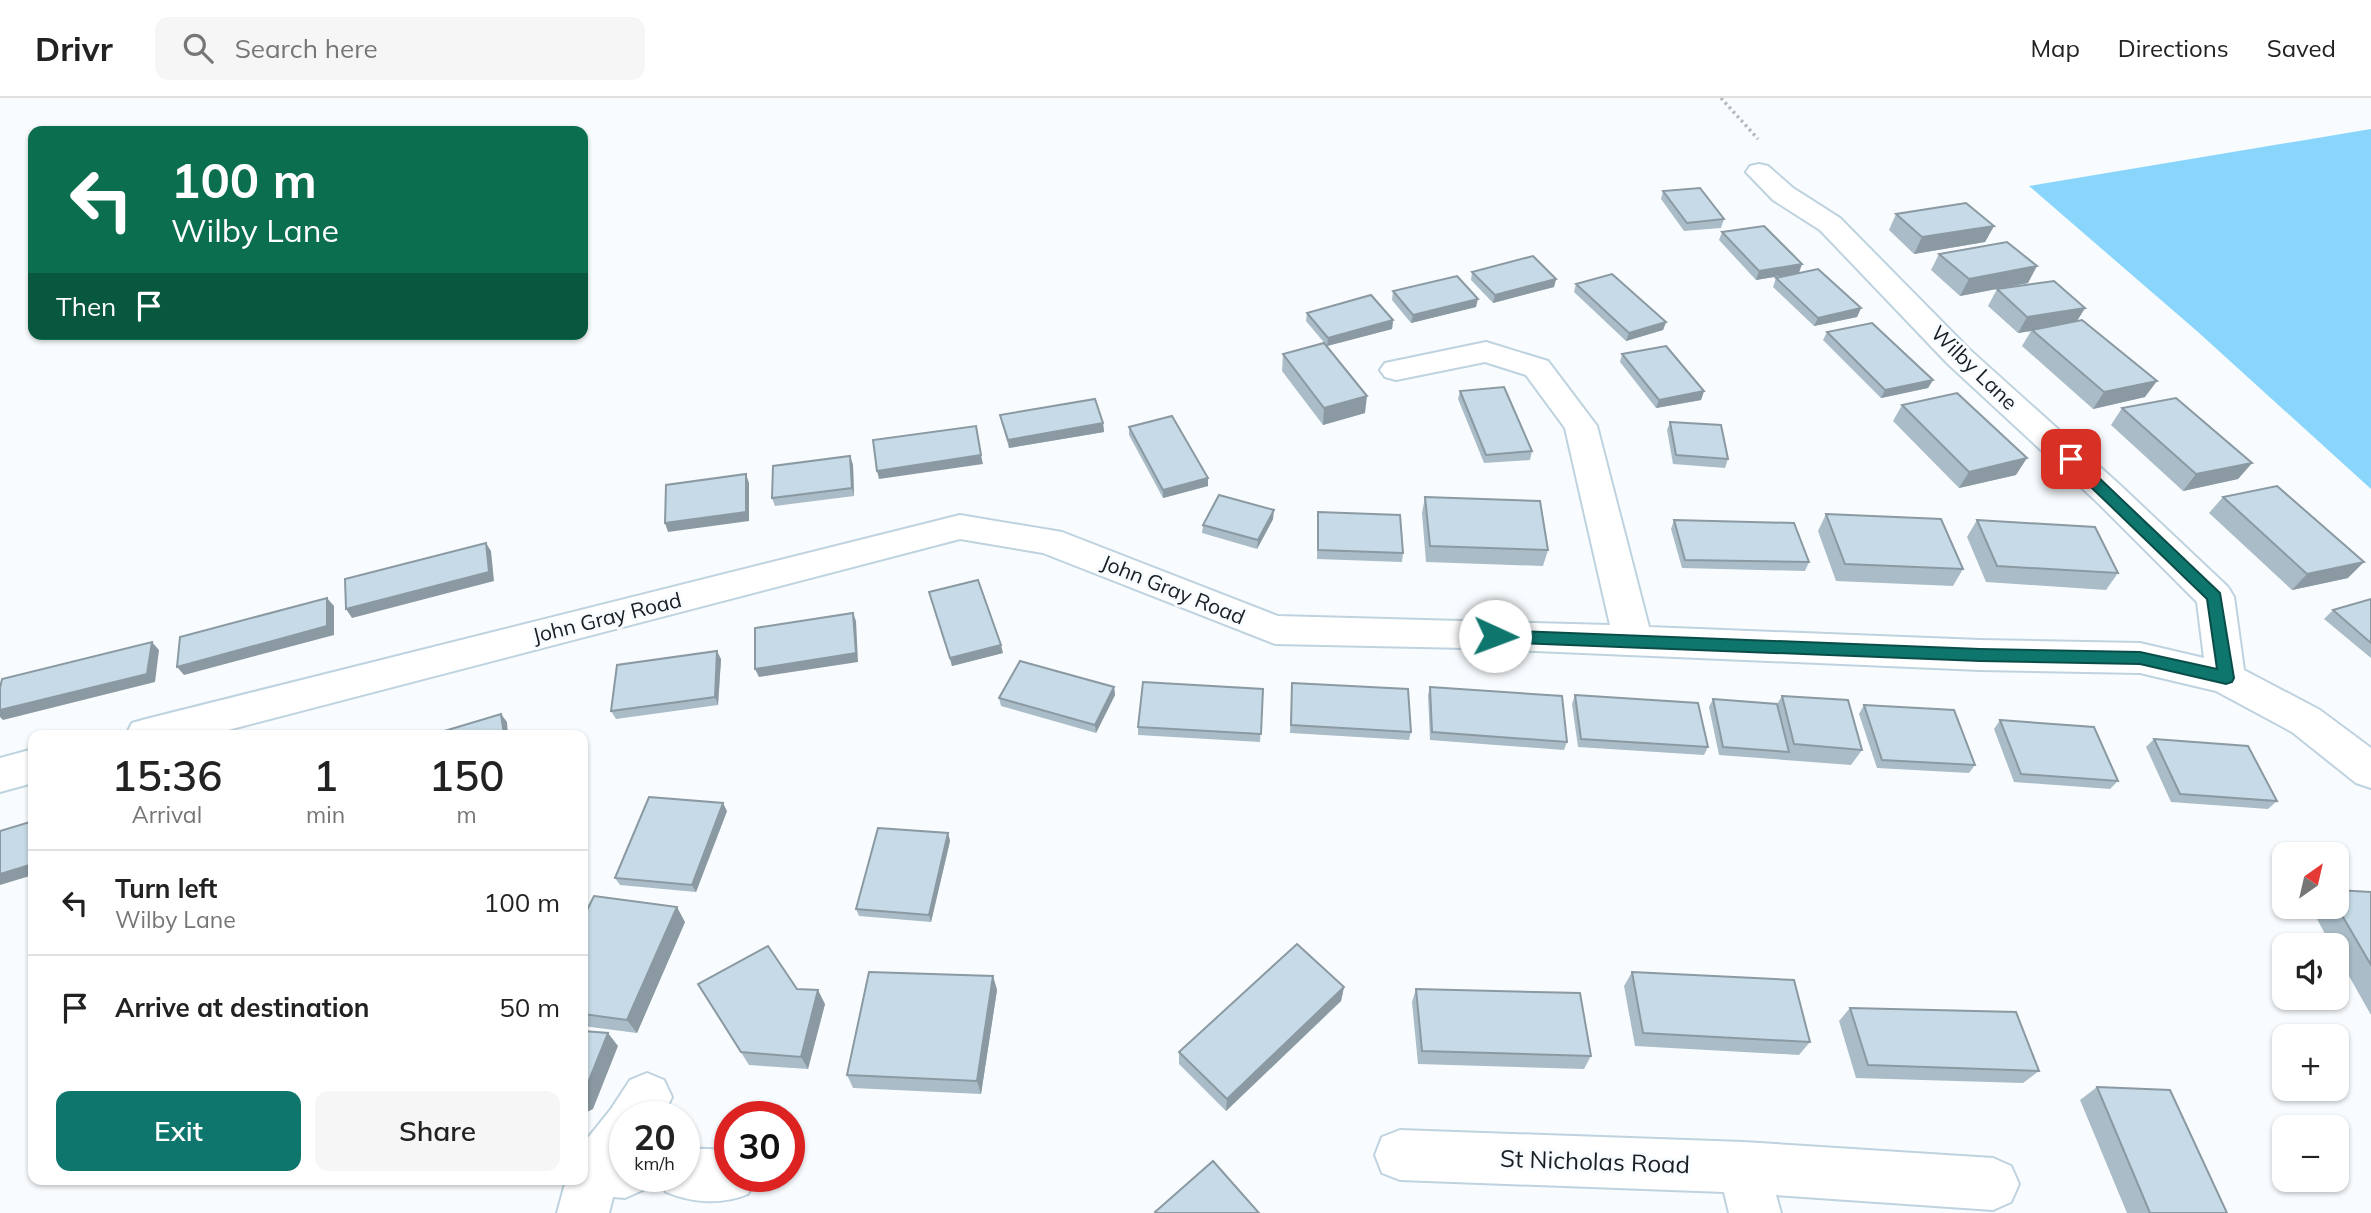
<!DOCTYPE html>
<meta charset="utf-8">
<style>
:root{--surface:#fff;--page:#f6f6f6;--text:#222;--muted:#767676;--line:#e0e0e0;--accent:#0f766e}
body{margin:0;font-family:Mulish,sans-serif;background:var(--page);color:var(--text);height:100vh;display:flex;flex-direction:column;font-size:26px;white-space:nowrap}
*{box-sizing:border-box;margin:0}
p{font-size:23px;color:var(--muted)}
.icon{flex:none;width:38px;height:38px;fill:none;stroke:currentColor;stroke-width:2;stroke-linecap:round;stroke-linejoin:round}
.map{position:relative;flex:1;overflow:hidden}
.details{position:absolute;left:28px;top:632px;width:560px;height:455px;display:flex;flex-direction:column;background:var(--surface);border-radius:14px;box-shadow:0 2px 5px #0004}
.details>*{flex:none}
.banner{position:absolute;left:28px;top:28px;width:560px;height:214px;border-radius:14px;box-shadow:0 2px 5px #0004;background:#0b6e4f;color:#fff;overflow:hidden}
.needle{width:46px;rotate:34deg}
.controls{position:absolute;left:2272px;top:744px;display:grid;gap:14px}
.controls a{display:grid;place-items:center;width:77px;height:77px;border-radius:14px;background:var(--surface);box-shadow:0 2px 5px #0004;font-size:35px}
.speed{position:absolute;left:609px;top:1003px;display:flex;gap:14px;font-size:35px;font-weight:700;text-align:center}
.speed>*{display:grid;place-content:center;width:91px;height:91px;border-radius:50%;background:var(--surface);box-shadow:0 2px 5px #0004;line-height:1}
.speed small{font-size:18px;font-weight:400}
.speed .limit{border:10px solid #d22;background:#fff;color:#111}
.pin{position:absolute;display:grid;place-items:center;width:60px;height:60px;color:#fff;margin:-30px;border-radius:14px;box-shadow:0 4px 10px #0006}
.me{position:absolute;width:77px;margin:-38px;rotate:92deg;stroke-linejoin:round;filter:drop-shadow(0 0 5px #0008)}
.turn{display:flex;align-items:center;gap:24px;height:147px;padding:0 28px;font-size:32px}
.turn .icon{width:91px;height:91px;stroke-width:2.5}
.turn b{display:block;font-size:49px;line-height:60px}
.then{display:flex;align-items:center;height:66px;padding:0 28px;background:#0003;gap:14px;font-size:26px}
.eta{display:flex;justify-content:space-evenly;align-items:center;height:119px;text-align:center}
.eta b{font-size:42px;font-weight:600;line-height:49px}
.primary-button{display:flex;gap:14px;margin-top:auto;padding:14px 28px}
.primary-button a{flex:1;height:80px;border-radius:14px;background:var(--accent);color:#fff;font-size:28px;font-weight:600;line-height:80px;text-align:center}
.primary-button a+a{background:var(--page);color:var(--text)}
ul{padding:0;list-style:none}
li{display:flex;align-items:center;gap:21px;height:105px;padding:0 28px;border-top:2px solid var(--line)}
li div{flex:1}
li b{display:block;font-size:26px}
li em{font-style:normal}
header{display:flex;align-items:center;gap:42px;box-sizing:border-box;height:98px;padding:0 35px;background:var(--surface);border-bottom:2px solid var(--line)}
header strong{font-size:33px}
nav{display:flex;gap:38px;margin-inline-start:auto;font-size:24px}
.search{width:490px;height:63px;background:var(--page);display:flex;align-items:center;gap:18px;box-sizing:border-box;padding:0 24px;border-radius:14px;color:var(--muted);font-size:26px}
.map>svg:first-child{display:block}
.green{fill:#89d5fb}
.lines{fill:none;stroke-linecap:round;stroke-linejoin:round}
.minor-casing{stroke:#bed3df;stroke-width:4}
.path{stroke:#b2b7ba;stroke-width:3.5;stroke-dasharray:2.5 3.5;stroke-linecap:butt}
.minor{fill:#fff;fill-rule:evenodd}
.wall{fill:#aabcc7}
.shaded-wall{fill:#8b99a2}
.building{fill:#c6dbe7;stroke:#8b99a2;stroke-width:2}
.route{fill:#0f766e;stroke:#0a4d48;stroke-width:2}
.labels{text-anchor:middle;stroke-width:6;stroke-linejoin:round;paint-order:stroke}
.street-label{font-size:21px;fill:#182024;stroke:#f8fcfe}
.near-street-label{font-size:24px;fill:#182024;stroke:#f8fcfe}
</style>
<header>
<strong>Drivr</strong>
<div class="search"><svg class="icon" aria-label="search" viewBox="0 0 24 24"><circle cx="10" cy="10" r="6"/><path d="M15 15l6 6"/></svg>Search here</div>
<nav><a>Map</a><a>Directions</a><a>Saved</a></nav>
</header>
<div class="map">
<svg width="2371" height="1115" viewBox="0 0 2371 1115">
<rect width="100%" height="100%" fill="#f8fcfe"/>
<polygon class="green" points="2371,31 2371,391 2198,234 2029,88"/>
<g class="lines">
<g class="minor-casing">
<g id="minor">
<polygon points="1759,66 1768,68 1793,90 1840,120 1970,252 2120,387 2228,489 2234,499 2244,572 2320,612 2371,650 2371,690 2356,685 2292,634 2216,593 2140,575 1980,572 1467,550 1275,546 1043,455 960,441 209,637 126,637 132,625 146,621 960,417 1062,434 1278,518 1610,527 1565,330 1526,277 1485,264 1396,282 1385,279 1380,272 1385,265 1486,244 1548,263 1597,328 1649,529 1980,542 2140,545 2204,560 2197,504 2096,403 1948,266 1820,132 1773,102 1746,74 1750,68"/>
<polygon points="33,651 33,685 0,694 0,660"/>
<polygon points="647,975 664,982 672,999 663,1018 625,1018 625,1078 649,1078 643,1092 625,1100 613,1099 609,1115 557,1115 566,1082 583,1082 583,1046 611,1011 630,982"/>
<polygon points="1400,1032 1743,1044 1993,1060 2011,1068 2019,1086 2011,1104 1993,1112 1776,1097 1781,1115 1729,1115 1724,1094 1400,1082 1382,1075 1375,1057 1382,1039"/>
<path d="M 684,1050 L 730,1052 L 730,1078 L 756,1078 L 748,1096 C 722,1107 692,1105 666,1094 L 659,1078 L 684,1078 Z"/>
</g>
</g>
<polyline class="path" points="1721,0 1758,41"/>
<use href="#minor" class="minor"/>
</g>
<g class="wall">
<polygon points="1663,93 1724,121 1721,130 1684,133 1661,101"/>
<polygon points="1896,116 1994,128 1985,144 1914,156 1889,132"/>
<polygon points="1722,134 1799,175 1756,182 1719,142"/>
<polygon points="1939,156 2028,185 1960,198 1931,172"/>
<polygon points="1472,174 1556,181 1554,189 1493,205 1471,182"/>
<polygon points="1776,180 1861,210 1857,219 1814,228 1773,189"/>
<polygon points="1576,186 1666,224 1663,232 1626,243 1574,194"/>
<polygon points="1997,191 2085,210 2077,223 2145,299 2093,311 2022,248 2031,233 2018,235 1988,208"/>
<polygon points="1393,193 1476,209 1411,225 1392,202"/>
<polygon points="1307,215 1393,222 1392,231 1327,248 1306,223"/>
<polygon points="1827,234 1933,282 1928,290 1881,300 1823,242"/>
<polygon points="1283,256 1365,315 1323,327 1282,273"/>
<polygon points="1622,256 1704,293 1701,302 1656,310 1620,264"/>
<polygon points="1460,293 1532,353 1530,362 1484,365 1458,301"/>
<polygon points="1902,307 2016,377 1959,390 1893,323"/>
<polygon points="2122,310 2252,365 2238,381 2183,393 2111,327"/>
<polygon points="1000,317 1103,325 1104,334 1009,350 1002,326"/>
<polygon points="1670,324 1728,361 1725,370 1673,366 1667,332"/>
<polygon points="1129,329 1208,388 1163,400 1129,337"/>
<polygon points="850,358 853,367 854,398 775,408 772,400"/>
<polygon points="1425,399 1548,452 1543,468 1426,464 1422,415"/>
<polygon points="2223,399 2348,480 2292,492 2209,415"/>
<polygon points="1318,414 1403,455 1402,464 1317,461"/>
<polygon points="1826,416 1963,471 1953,488 1836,483 1818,433"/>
<polygon points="1273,421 1257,451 1202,435 1203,427"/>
<polygon points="1674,422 1809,464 1805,473 1682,470 1671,431"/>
<polygon points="1977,422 2118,475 2106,492 1986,484 1967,439"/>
<polygon points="929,494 1003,555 952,568"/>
<polygon points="2371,501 2371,560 2324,521 2333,512"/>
<polygon points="721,561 718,607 616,621 611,613"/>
<polygon points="1292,585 1411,634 1409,642 1290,635"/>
<polygon points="1114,589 1115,597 1096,635 1001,608 999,600"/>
<polygon points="1430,589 1567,644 1564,652 1430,642 1428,597"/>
<polygon points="1263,591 1260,644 1138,637 1138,629"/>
<polygon points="1575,597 1708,649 1704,657 1578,649 1572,606"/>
<polygon points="1782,598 1862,652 1851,667 1719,657 1709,609 1713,601 1777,606"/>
<polygon points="1864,607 1975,667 1969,675 1877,670 1859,616"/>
<polygon points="2000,622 2118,683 2110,691 2014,684 1994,631"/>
<polygon points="2154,641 2277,703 2268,711 2171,704 2146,649"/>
<polygon points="727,713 696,794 620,787 615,780"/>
<polygon points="948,735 950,743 931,824 859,818 856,811"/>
<polygon points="2336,792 2371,794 2371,917 2336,855 2336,847 2331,847 2310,808 2336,808"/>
<polygon points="583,820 685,824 637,935 583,928"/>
<polygon points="1632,874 1810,944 1799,957 1635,948 1624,888"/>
<polygon points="993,878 997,892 981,996 853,990 847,977"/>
<polygon points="698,886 797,891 825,906 808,971 749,967"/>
<polygon points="1344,889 1341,903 1226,1013 1179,966 1179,954"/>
<polygon points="1416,891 1591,958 1584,971 1418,966 1412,904"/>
<polygon points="1850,910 2039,973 2023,985 1856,980 1839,923"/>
<polygon points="2097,989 2227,1115 2127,1115 2080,1002"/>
</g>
<g class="shaded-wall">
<polygon points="1994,128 1985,144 1914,156 1922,139"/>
<polygon points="1802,166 1799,175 1756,182 1759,173"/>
<polygon points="2037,168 2028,185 1960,198 1969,181"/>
<polygon points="1556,181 1554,189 1493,205 1495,197"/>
<polygon points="1478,201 1476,209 1411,225 1413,217"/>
<polygon points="1861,210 1857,219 1814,228 1818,220"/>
<polygon points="2085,210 2075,226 2032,232 2031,233 2018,235 2027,219"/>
<polygon points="1393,222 1392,231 1327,248 1328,240"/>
<polygon points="1666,224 1663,232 1626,243 1629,235"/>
<polygon points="1933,282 1928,290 1881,300 1885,292"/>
<polygon points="2157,283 2145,299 2093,311 2104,294"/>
<polygon points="1704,293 1701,302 1656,310 1659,302"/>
<polygon points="1367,298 1365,315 1323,327 1324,310"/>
<polygon points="1103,325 1104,334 1009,350 1008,342"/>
<polygon points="981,357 983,366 879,381 877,373"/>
<polygon points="850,358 853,367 854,398 852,390"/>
<polygon points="2027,360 2016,377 1959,390 1969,374"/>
<polygon points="2252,365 2238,381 2183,393 2196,376"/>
<polygon points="746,376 749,385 749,423 668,434 665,425"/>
<polygon points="1208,380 1208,388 1163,400 1163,392"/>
<polygon points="1274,412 1273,421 1257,451 1258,442"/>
<polygon points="486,445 491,453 494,483 352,520 346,511"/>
<polygon points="2364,464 2348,480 2292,492 2307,476"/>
<polygon points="327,500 334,508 334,537 184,577 177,569"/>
<polygon points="853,515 856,523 858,564 759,579 755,571"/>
<polygon points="152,544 159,552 155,584 3,622 0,619 0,612"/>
<polygon points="1001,547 1003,555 952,568 950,560"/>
<polygon points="717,553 721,561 718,607 715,599"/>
<polygon points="1114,589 1115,597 1096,635 1095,627"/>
<polygon points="501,616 507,624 508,637 504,637"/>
<polygon points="723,705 727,713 696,794 692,787"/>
<polygon points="948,735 950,743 931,824 929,817"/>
<polygon points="33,766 33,777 0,787 0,776"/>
<polygon points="677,809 685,824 637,935 627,922"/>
<polygon points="993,878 997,892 981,996 977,983"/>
<polygon points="1344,889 1341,903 1226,1013 1227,1001"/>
<polygon points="818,892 825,906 808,971 801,959"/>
<polygon points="608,935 618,948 593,1011 583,1016 583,997"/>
</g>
<g class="building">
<polygon points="1700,90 1724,121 1687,125 1663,93"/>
<polygon points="1966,105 1994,128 1922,139 1896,116"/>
<polygon points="1764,128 1802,166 1759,173 1722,134"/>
<polygon points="2007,144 2037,168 1969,181 1939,156"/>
<polygon points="1533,158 1556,181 1495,197 1472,174"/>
<polygon points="1818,171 1861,210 1818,220 1776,180"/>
<polygon points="1612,176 1666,224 1629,235 1576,186"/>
<polygon points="1457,178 1478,201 1413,217 1393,193"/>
<polygon points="2054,183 2085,210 2027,219 1997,191"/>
<polygon points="1371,197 1393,222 1328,240 1307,215"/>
<polygon points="2082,222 2157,283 2104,294 2032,232"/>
<polygon points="1872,225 1933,282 1885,292 1827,234"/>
<polygon points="1324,245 1367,298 1324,310 1283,256"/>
<polygon points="1666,248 1704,293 1659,302 1622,256"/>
<polygon points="1504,289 1532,353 1486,357 1460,293"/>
<polygon points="1957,295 2027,360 1969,374 1902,307"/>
<polygon points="2176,300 2252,365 2196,376 2122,310"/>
<polygon points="1095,301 1103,325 1008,342 1000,317"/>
<polygon points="1172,318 1208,380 1163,392 1129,329"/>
<polygon points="1670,324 1721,327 1728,361 1676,357"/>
<polygon points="976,328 981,357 877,373 873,342"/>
<polygon points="850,358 852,390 772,400 773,368"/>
<polygon points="746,376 746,414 665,425 666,387"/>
<polygon points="2277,388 2364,464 2307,476 2223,399"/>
<polygon points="1219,397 1274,412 1258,442 1203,427"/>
<polygon points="1425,399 1540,403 1548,452 1430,448"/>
<polygon points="1318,414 1400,417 1403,455 1318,452"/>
<polygon points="1826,416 1941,421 1963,471 1845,466"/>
<polygon points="1674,422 1794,425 1809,464 1685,462"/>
<polygon points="1977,422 2095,429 2118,475 1997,468"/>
<polygon points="486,445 489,474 346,511 345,481"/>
<polygon points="978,482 1001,547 950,560 929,494"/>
<polygon points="327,500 327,528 177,569 180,539"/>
<polygon points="2371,501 2371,545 2333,512"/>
<polygon points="853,515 856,555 755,571 755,530"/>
<polygon points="152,544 147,576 0,612 0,590 2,581"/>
<polygon points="717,553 715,599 611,613 617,567"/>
<polygon points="1020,563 1114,589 1095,627 999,600"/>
<polygon points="1143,584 1263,591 1261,636 1138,629"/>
<polygon points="1292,585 1408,591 1411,634 1291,627"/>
<polygon points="1430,589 1562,598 1567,644 1432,634"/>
<polygon points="1575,597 1698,605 1708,649 1581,641"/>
<polygon points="1782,598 1848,602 1862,652 1794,646"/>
<polygon points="1713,601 1777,606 1789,654 1723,649"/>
<polygon points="1864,607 1954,612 1975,667 1882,662"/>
<polygon points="501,616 504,637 431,637"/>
<polygon points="2000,622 2094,629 2118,683 2021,676"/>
<polygon points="2154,641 2248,648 2277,703 2180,696"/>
<polygon points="649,699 723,705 692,787 615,780"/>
<polygon points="33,723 33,766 0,776 0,733"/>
<polygon points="878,730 948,735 929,817 856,811"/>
<polygon points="2336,792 2371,794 2371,867 2336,807"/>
<polygon points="594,798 677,809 627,922 583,916 583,820"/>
<polygon points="1297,846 1344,889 1227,1001 1179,954"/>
<polygon points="768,848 797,891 818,892 801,959 741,954 698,886"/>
<polygon points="869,874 993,878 977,983 847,977"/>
<polygon points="1632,874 1794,882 1810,944 1643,935"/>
<polygon points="1416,891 1580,895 1591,958 1422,953"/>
<polygon points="1850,910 2016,914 2039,973 1868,967"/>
<polygon points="583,933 608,935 583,997"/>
<polygon points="2097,989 2170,992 2227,1115 2150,1115"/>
<polygon points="1213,1063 1259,1115 1156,1115 1155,1114"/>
</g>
<polygon class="route" points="2071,357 2076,358 2220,495 2234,580 2232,584 2226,586 2140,566 1980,563 1495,544 1487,538 1495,532 1980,551 2140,554 2217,571 2207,501 2066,365 2066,358"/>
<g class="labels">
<g class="street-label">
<text transform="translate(1974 270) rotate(44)" y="7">Wilby Lane</text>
<text transform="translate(1173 492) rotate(22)" y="7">John Gray Road</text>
<text transform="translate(607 520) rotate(-14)" y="7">John Gray Road</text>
</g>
<g class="near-street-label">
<text transform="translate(1595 1064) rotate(2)" y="8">St Nicholas Road</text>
</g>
</g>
</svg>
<div class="controls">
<a><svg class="needle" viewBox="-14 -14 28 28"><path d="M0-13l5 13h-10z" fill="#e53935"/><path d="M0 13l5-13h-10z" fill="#767676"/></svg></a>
<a><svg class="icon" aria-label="sound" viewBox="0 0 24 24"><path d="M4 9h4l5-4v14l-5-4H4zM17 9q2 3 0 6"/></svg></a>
<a>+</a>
<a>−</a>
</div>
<div class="speed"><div>20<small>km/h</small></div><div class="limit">30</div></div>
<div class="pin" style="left:2071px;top:361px;background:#d93025"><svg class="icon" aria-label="arrive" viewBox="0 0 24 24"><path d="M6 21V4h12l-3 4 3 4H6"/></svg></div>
<svg class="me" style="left:1495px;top:538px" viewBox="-20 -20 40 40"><circle r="19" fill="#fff"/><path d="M0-13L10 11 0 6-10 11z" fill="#0f766e"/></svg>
<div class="banner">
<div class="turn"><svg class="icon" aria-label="left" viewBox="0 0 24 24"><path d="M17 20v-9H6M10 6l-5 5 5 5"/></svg><div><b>100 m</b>Wilby Lane</div></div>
<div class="then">Then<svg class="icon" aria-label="arrive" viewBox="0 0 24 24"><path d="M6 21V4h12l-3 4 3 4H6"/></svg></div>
</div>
<section class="details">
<div class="eta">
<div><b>15:36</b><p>Arrival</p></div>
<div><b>1</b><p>min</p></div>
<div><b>150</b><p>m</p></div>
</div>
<ul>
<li><svg class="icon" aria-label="left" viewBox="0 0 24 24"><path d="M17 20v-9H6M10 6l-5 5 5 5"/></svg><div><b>Turn left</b><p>Wilby Lane</p></div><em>100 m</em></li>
<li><svg class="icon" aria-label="arrive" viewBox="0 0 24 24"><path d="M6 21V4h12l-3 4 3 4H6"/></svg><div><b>Arrive at destination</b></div><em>50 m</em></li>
</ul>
<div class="primary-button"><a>Exit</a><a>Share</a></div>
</section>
</div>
